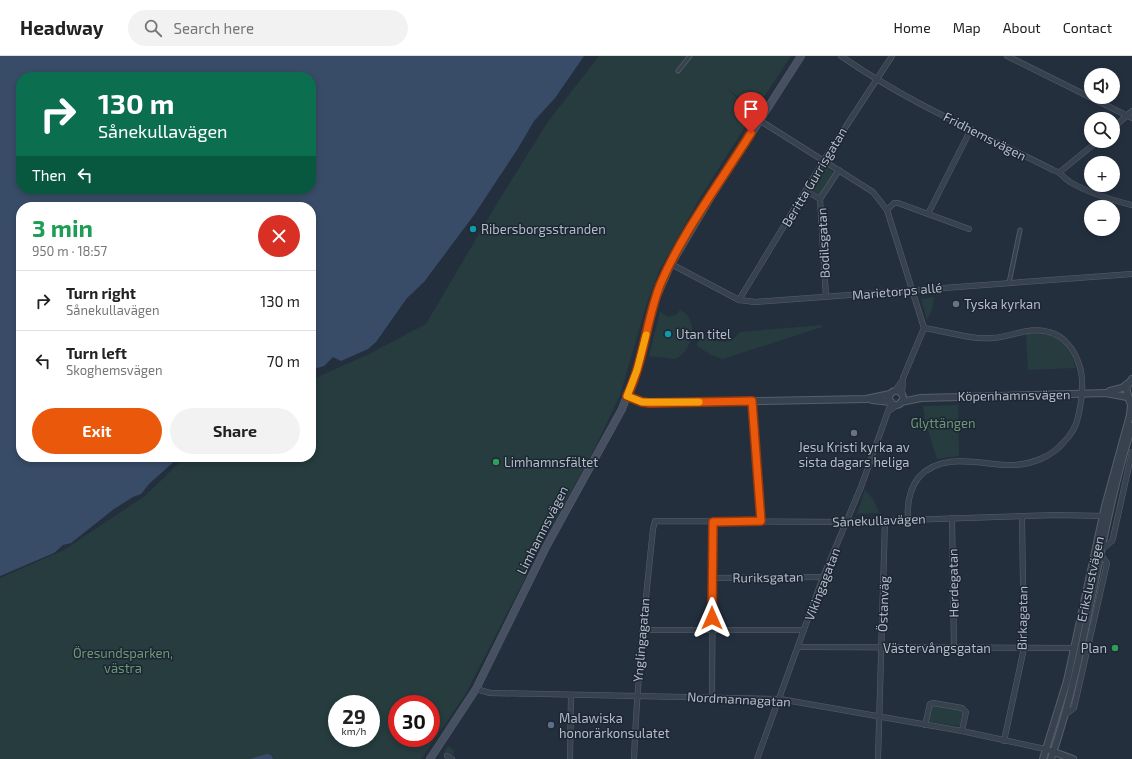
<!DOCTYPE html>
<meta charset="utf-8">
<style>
:root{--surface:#fff;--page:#f2f2f2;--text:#222;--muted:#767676;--line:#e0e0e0;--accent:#ea580c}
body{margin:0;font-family:"Exo 2",sans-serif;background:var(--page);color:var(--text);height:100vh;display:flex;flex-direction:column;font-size:15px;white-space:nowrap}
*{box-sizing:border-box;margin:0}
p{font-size:13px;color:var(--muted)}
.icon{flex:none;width:22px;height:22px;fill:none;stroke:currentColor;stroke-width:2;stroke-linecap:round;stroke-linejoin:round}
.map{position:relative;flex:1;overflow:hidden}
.side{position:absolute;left:16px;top:146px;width:300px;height:260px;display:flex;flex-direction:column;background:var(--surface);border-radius:16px;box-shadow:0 2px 6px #0003}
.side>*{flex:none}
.hud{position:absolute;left:16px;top:16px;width:300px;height:122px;border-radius:16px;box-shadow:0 2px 6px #0003;background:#0b6e4f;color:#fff;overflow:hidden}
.controls{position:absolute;left:1084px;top:12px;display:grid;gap:8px}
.controls a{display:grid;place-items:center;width:36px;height:36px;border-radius:50%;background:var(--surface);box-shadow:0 2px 6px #0003;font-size:20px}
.speed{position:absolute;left:328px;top:639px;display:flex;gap:8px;font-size:20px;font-weight:700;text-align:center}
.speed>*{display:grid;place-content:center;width:52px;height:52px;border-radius:50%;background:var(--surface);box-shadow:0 2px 6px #0003;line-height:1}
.speed small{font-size:10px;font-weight:400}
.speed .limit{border:6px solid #d22;background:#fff;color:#111}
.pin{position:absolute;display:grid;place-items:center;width:34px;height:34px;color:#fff;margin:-41px -17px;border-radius:50% 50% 50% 0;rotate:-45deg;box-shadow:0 0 4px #0007}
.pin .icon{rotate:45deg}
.me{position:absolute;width:44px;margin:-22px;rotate:0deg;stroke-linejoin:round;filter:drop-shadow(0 0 3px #0008)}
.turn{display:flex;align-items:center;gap:14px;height:84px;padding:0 16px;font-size:18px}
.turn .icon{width:52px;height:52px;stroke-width:2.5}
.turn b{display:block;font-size:28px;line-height:34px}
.then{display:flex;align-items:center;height:38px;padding:0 16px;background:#0003;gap:8px;font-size:15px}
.round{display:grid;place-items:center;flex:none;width:42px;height:42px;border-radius:21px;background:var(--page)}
.overview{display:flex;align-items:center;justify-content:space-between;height:68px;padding:0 16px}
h1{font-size:24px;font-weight:700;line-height:30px;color:#1e9e55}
.cta{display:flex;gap:8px;margin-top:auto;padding:8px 16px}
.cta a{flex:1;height:46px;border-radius:24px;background:var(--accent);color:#fff;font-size:16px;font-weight:700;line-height:46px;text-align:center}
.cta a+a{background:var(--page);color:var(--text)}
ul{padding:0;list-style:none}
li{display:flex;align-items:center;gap:12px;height:60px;padding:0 16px;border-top:1px solid var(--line)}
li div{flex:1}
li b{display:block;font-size:15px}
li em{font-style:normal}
header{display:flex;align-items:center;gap:24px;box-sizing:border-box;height:56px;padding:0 20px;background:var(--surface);border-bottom:1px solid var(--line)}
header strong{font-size:19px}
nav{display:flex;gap:22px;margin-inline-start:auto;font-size:14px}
.search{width:280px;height:36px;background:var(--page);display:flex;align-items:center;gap:10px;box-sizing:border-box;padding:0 14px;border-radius:22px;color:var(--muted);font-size:15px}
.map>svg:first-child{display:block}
.green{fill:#263c3f;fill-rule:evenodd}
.water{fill:#394c67;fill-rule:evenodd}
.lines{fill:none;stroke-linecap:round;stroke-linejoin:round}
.pedestrian-casing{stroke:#565f6c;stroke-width:5}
.minor-casing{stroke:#565f6c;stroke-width:6}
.tertiary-casing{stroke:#565f6c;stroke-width:8}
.secondary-casing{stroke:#565f6c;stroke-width:8}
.pedestrian{stroke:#38414e;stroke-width:3.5}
.minor{stroke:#38414e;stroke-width:5}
.tertiary{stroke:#38414e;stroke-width:6}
.secondary{stroke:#465061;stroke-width:7}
.route-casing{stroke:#983908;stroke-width:10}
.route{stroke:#ea580c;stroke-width:7}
.slow{stroke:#f59e0b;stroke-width:7}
.culture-dot{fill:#0f9aa8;stroke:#1d2633;stroke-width:1.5}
.worship-dot{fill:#6b7280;stroke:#1d2633;stroke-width:1.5}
.leisure-dot{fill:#2e9e5b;stroke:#1d2633;stroke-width:1.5}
.service-dot{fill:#5c6f8a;stroke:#1d2633;stroke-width:1.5}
.labels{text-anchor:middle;stroke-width:3;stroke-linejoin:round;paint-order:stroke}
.street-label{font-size:13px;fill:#b4bcc9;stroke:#1d2633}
.poi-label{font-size:13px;fill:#b4bcc9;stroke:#1d2633;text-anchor:start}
.park-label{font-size:13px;fill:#6b9a76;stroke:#1d2633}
</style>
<header>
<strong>Headway</strong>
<div class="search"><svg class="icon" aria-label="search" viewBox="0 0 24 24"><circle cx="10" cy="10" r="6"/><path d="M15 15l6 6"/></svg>Search here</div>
<nav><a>Home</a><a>Map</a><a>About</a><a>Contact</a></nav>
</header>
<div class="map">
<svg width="1132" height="703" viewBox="0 0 1132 703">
<rect width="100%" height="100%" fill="#242f3e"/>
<g class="green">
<path d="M 599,0 L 791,0 L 760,47 L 752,52 L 726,31 L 750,55 L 743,74 L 700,142 L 659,215 L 646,250 L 620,339 L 594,394 L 544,485 L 465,639 L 421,703 L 0,703 L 0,522 L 64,494 L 145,440 L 185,401 L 311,401 L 311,324 L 369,298 L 426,268 L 496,149 L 547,67 ZM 337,648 L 371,648 L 371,682 L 337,682 ZM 397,648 L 431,648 L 431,682 L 397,682 Z"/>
<polygon points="825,110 835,117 820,140 810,133"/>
<polygon points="934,241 932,254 927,264 921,243"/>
<path d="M 680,254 C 700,263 693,296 675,303 L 649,300 L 660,256 L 669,261 L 677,258 Z"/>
<path d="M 822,269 L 822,271 L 723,303 L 711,299 L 697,290 L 699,281 C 715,282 726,294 740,276 Z"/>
<path d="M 1037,275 C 1061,280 1069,290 1076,312 L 1028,314 L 1026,276 Z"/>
<polygon points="958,349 959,400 937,403 925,364 923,350"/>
<polygon points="865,434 873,443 879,457 857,458"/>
<polygon points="931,649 962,654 963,656 960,670 929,666"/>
<polygon points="448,690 455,695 453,699 446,700 443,698"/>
</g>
<g class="water">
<path d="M 0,0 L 584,0 L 555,42 L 534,65 L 517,94 L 474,159 L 424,226 L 407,242 L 376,286 L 368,293 L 341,305 L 333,301 L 324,310 L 311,314 L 311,151 L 21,151 L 21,401 L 179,401 L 149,428 L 141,438 L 133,441 L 114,453 L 71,487 L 63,489 L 54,497 L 0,520 ZM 21,21 L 311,21 L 311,133 L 21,133 Z"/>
<polygon points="267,698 271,699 273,703 250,703"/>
</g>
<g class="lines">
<g class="pedestrian-casing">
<g id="pedestrian">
<polyline points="678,15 690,0"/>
<polyline points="1009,227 1020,174"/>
</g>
</g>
<g class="minor-casing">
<g id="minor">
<path d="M 841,0 C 907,46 982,78 1053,114 C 1063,117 1062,121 1070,126 C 1089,137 1111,144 1132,149"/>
<polyline points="1007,0 1132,62"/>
<polyline points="759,64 873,136 887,154 924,272 903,322 902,338"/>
<polyline points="1113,72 1132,55"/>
<polyline points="1061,115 1098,85"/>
<polyline points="806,135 820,143"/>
<polyline points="887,154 894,147 898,147 969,173"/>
<polyline points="928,158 971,73"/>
<polyline points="671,208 739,244 755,246 1132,218"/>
<polyline points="826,241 820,143 839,114"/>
<polyline points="739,244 824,104 892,0"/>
<polyline points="895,335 902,325"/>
<polyline points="752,345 761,465"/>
<polyline points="890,354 897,349"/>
<polyline points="952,462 954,591"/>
<path d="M 908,463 C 907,448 909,433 919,421 C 944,394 983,410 1014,409 C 1032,408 1051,401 1063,387 C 1070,380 1076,372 1078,361 C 1082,344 1085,325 1079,308 C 1074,293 1064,280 1049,276 C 1029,270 1012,281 992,282 C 970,284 946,275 924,272"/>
<polyline points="1102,493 1112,485 1113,482 1132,396"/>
<polyline points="712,522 823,521"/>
<polyline points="642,574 804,574"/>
<polyline points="798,591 1075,592"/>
<polyline points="476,633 490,637 780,643 962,675 1045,693"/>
<polyline points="712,641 713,466"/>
<polyline points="1065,659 1074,652 1107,507 1101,499"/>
<polyline points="925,669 930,648 933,647 962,652 966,656 962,675"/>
<polyline points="1004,685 1024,592 1022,461"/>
<polyline points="447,700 452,703"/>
<polyline points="570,703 571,639"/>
<path d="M 634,703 C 637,626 645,550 653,473 L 655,465 L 847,466 L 1057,459 L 1103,460"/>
<polyline points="757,703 823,521 861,431 891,347"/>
<polyline points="878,703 885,464"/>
</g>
</g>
<g class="tertiary-casing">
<g id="tertiary">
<polyline points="1110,335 1122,332 1127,328"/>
<circle cx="896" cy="342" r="7"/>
<polyline points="627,340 643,346 650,347 866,343 890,338"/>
<polyline points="1129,343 1126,332 1132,323"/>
<polyline points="872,344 891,346"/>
<polyline points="901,346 921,342 1106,337 1127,341"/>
<polyline points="1051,695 1073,703"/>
<polyline points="1043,703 1067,625 1105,450 1130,359 1131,349 1129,343"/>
<path d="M 1051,703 C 1088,596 1098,478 1132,370"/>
</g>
</g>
<g class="secondary-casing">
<polyline id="secondary" points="430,703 476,633 546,491 622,353 637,314 653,249 671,208 712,139 801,0"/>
</g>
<use href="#pedestrian" class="pedestrian"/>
<use href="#minor" class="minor"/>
<use href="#tertiary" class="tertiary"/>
<use href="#secondary" class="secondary"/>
</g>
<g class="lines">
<g class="route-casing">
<path id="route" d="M 712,562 L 713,466 L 761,465 L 752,345 L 650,347 L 642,346 L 627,340 C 644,305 646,265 660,229 C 682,177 721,125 751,77"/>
</g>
<use href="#route" class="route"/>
<polyline class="slow" points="646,279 637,314 627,340 642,346 699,346"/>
</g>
<g class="culture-dot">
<circle cx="473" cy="173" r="4"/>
<circle cx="668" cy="278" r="4"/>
</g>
<g class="worship-dot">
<circle cx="956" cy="248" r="4"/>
<circle cx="854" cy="377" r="4"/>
</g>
<g class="leisure-dot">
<circle cx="496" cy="406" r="4"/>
<circle cx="1115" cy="592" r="4"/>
</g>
<circle class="service-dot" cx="551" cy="669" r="4"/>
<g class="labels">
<g class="street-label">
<text transform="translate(985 80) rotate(27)" y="5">Fridhemsvägen</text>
<text transform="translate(814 121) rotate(-59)" y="5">Beritta Gurrisgatan</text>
<text transform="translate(823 187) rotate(-93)" y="5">Bodilsgatan</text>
<text transform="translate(897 235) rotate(-5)" y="5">Marietorps allé</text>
<text transform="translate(1014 339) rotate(-1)" y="5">Köpenhamnsvägen</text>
<text transform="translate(879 464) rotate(-2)" y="5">Sånekullavägen</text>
<text transform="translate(542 474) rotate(-63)" y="5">Limhamnsvägen</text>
<text transform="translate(768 521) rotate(-1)" y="5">Ruriksgatan</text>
<text transform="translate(1090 523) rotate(-78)" y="5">Erikslustvägen</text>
<text transform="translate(953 527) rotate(-91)" y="5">Herdegatan</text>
<text transform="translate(822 528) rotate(-69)" y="5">Vikingagatan</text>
<text transform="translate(883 548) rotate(-88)" y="5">Östanväg</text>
<text transform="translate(1022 562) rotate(-89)" y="5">Birkagatan</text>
<text transform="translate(641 584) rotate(-85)" y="5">Ynglingagatan</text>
<text x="937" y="597">Västervångsgatan</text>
<text transform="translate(739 643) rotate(3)" y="5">Nordmannagatan</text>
</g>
<g class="poi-label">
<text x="481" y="178">Ribersborgsstranden</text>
<text x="964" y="253">Tyska kyrkan</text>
<text x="676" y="283">Utan titel</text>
<text x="854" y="396" text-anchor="middle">Jesu Kristi kyrka av<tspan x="854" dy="15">sista dagars heliga</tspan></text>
<text x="504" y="411">Limhamnsfältet</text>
<text x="1107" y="597" text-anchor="end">Plan</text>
<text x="559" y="667">Malawiska<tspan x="559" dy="15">honorärkonsulatet</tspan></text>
</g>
<g class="park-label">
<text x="943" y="372">Glyttängen</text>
<text x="123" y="602">Öresundsparken,<tspan x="123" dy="15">västra</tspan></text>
</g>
</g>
</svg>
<div class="controls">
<a><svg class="icon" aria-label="sound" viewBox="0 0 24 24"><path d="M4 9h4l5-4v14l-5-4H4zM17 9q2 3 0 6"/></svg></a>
<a><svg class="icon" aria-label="search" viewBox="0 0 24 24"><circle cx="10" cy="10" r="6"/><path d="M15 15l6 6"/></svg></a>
<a>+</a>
<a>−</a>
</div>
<div class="speed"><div>29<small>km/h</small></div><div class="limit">30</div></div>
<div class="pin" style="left:751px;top:77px;background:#d93025"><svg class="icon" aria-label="arrive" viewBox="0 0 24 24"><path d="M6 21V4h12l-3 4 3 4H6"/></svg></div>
<svg class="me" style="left:712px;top:562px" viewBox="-20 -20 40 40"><path d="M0-17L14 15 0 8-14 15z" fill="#ea580c" stroke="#fff" stroke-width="4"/></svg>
<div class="hud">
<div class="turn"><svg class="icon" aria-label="right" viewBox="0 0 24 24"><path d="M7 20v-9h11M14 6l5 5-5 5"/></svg><div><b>130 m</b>Sånekullavägen</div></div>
<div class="then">Then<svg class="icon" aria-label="left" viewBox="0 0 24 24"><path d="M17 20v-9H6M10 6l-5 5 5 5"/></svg></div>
</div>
<section class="side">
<div class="overview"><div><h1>3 min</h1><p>950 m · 18:57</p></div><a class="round" style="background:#d93025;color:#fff"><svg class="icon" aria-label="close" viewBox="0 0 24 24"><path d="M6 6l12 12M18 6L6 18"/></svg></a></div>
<ul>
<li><svg class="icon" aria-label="right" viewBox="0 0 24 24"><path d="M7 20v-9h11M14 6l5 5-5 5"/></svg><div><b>Turn right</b><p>Sånekullavägen</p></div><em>130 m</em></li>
<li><svg class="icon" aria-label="left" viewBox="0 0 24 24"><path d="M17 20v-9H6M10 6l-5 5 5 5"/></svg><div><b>Turn left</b><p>Skoghemsvägen</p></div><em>70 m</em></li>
</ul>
<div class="cta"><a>Exit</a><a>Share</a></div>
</section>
</div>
